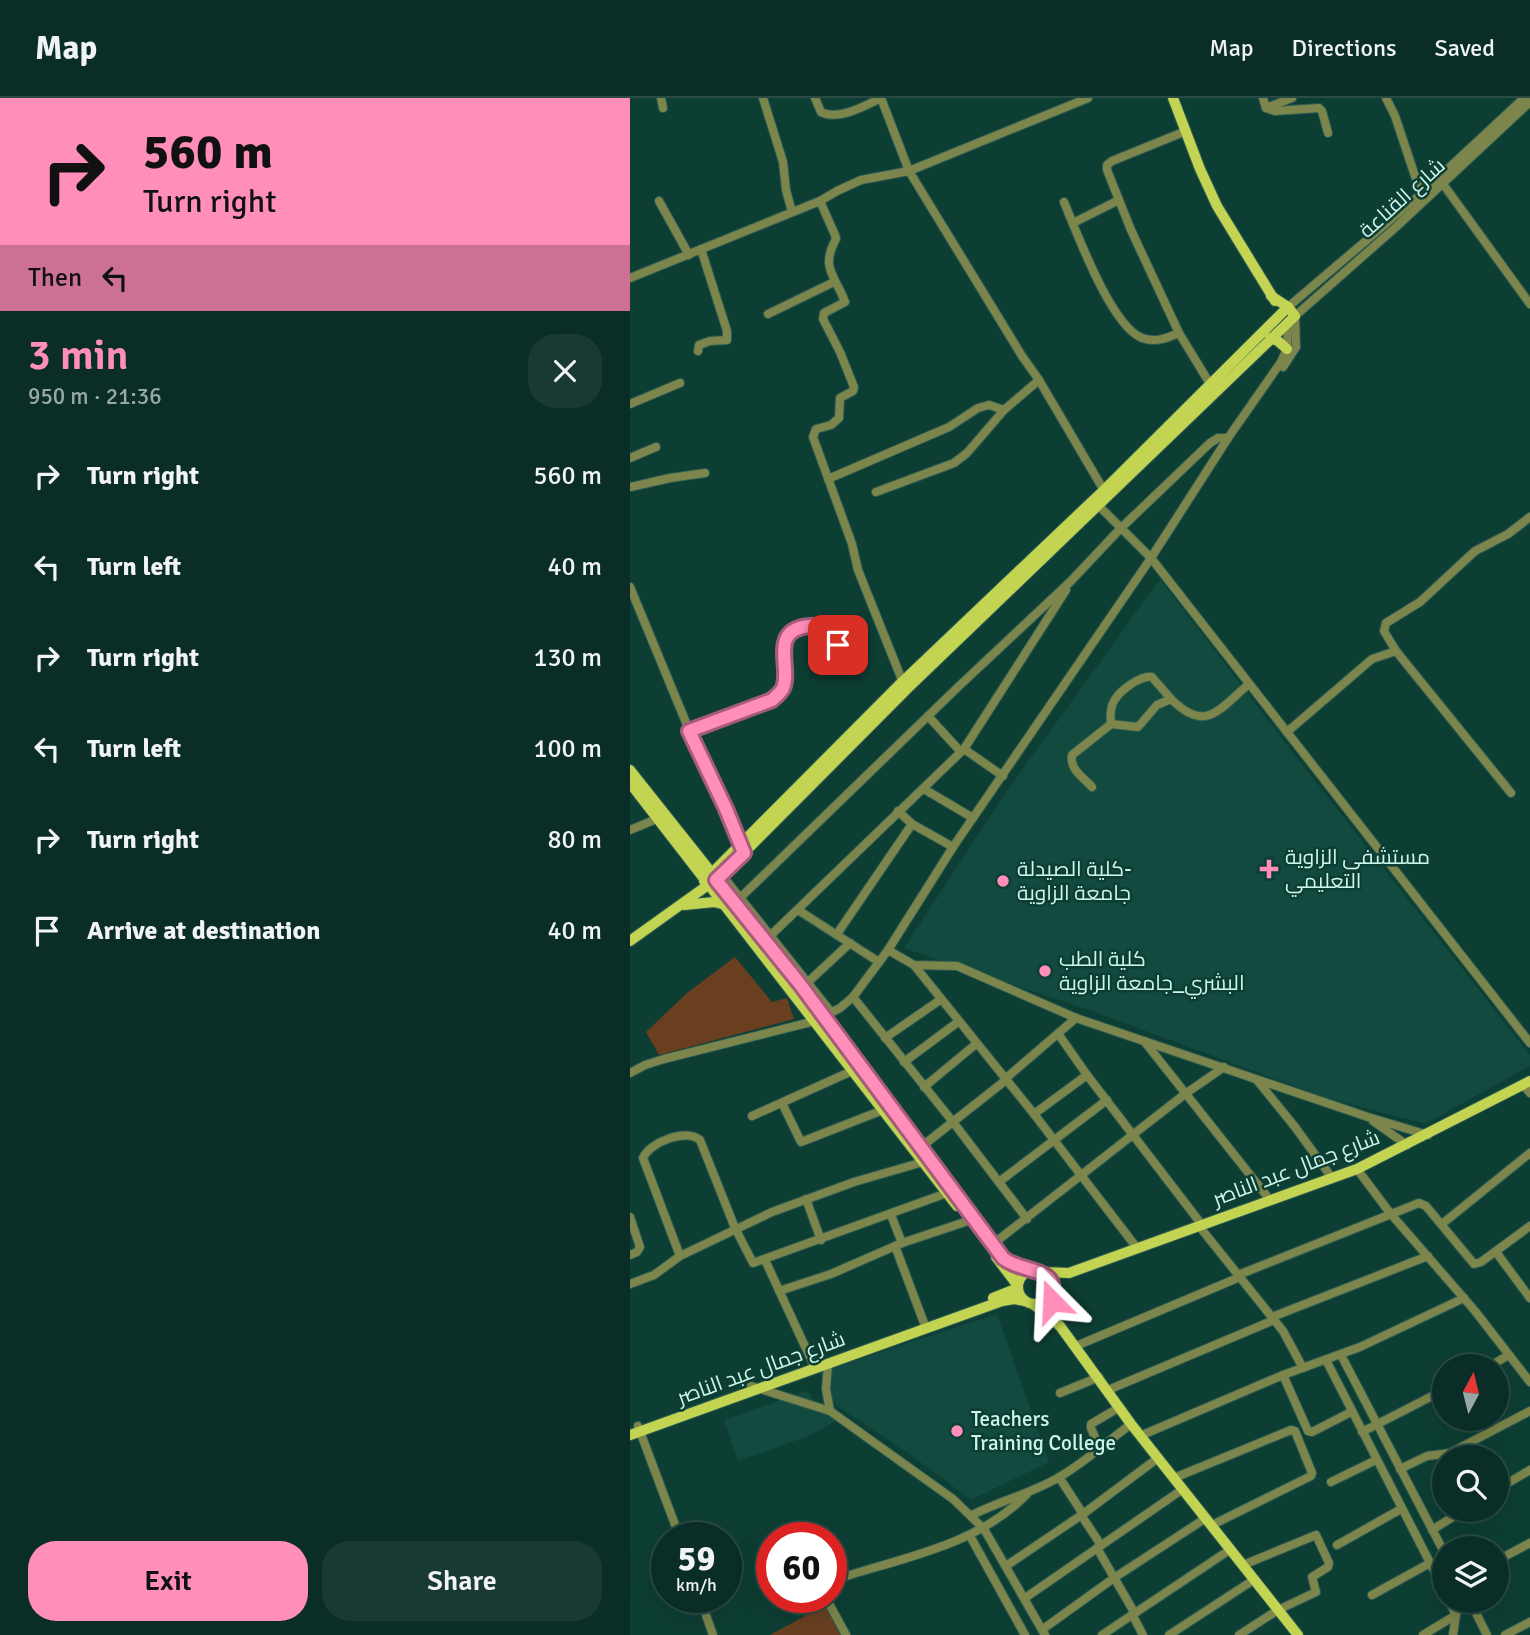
<!DOCTYPE html>
<meta charset="utf-8">
<style>
:root{--surface:#0a2e27;--page:#183a33;--text:#f1f3f6;--muted:#99a8a7;--line:#2a4a44;--accent:#ff8eba}
body{margin:0;font-family:Signika,Cairo,sans-serif;background:var(--page);color:var(--text);height:100vh;display:flex;flex-direction:column;font-size:26px;white-space:nowrap}
*{box-sizing:border-box;margin:0}
p{font-size:23px;color:var(--muted)}
.icon{flex:none;width:38px;height:38px;fill:none;stroke:currentColor;stroke-width:2;stroke-linecap:round;stroke-linejoin:round}
.map{position:relative;flex:1;overflow:hidden}
.details{display:flex;flex-direction:column;background:var(--surface);width:630px}
.details>*{flex:none}
.guide{background:#ff8eba;color:#111;overflow:hidden}
.needle{width:46px;rotate:7deg}
.fabs{position:absolute;left:802px;top:1256px;display:grid;gap:14px}
.fabs a{display:grid;place-items:center;width:77px;height:77px;border-radius:50%;background:var(--surface);box-shadow:0 7px 28px #0002,0 0 0 2px var(--line);font-size:35px}
.speed{position:absolute;left:21px;top:1424px;display:flex;gap:14px;font-size:35px;font-weight:700;text-align:center}
.speed>*{display:grid;place-content:center;width:91px;height:91px;border-radius:50%;background:var(--surface);box-shadow:0 7px 28px #0002,0 0 0 2px var(--line);line-height:1}
.speed small{font-size:18px;font-weight:400}
.speed .limit{border:10px solid #d22;background:#fff;color:#111}
.pin{position:absolute;display:grid;place-items:center;width:60px;height:60px;color:#fff;margin:-30px;border-radius:14px;box-shadow:0 4px 10px #0006}
.me{position:absolute;width:77px;margin:-38px;rotate:339deg;stroke-linejoin:round;filter:drop-shadow(0 0 5px #0008)}
.turn{display:flex;align-items:center;gap:24px;height:147px;padding:0 28px;font-size:32px}
.turn .icon{width:91px;height:91px;stroke-width:2.5}
.turn b{display:block;font-size:49px;line-height:60px}
.then{display:flex;align-items:center;height:66px;padding:0 28px;background:#0003;gap:14px;font-size:26px}
.round{display:grid;place-items:center;flex:none;width:74px;height:74px;border-radius:28px;background:var(--page)}
.headline{display:flex;align-items:center;justify-content:space-between;height:119px;padding:0 28px}
h1{font-size:42px;font-weight:600;line-height:52px;color:var(--accent)}
.button{display:flex;gap:14px;margin-top:auto;padding:14px 28px}
.button a{flex:1;height:80px;border-radius:28px;background:var(--accent);color:#111;font-size:28px;font-weight:600;line-height:80px;text-align:center}
.button a+a{background:var(--page);color:var(--text)}
ul{padding:0;list-style:none}
li{display:flex;align-items:center;gap:21px;height:91px;padding:0 28px}
li div{flex:1}
li b{display:block;font-size:26px}
li em{font-style:normal}
header{display:flex;align-items:center;gap:42px;box-sizing:border-box;height:98px;padding:0 35px;background:var(--surface);border-bottom:2px solid var(--line)}
header strong{font-size:33px}
nav{display:flex;gap:38px;margin-inline-start:auto;font-size:24px}
main{display:flex;flex:1;min-height:0}
.map>svg:first-child{display:block}
.built{fill:#124a3f}
.green{fill:#693f20}
.lines{fill:none;stroke-linecap:round;stroke-linejoin:round}
.minor-casing{stroke:#2c5b51;stroke-width:10}
.major-casing{stroke:#2c5b51;stroke-width:12}
.minor{stroke:#7c854b;stroke-width:8}
.major{stroke:#c3d452;stroke-width:10}
.route-casing{stroke:#a65c79;stroke-width:18}
.route{stroke:#ff8eba;stroke-width:12}
.poi-dot{fill:#ff8eba;stroke:#0d3e34;stroke-width:2.5}
.labels{text-anchor:middle;stroke-width:5;stroke-linejoin:round;paint-order:stroke}
.street-label{font-size:21px;fill:#ccf6ea;stroke:#0d3e34}
.poi-label{font-size:21px;fill:#ccf6ea;stroke:#0d3e34;text-anchor:start}
</style>
<header>
<strong>Map</strong>
<nav><a>Map</a><a>Directions</a><a>Saved</a></nav>
</header>
<main>
<section class="details">
<div class="guide">
<div class="turn"><svg class="icon" aria-label="right" viewBox="0 0 24 24"><path d="M7 20v-9h11M14 6l5 5-5 5"/></svg><div><b>560 m</b>Turn right</div></div>
<div class="then">Then<svg class="icon" aria-label="left" viewBox="0 0 24 24"><path d="M17 20v-9H6M10 6l-5 5 5 5"/></svg></div>
</div>
<div class="headline"><div><h1>3 min</h1><p>950 m · 21:36</p></div><a class="round"><svg class="icon" aria-label="close" viewBox="0 0 24 24"><path d="M6 6l12 12M18 6L6 18"/></svg></a></div>
<ul>
<li><svg class="icon" aria-label="right" viewBox="0 0 24 24"><path d="M7 20v-9h11M14 6l5 5-5 5"/></svg><div><b>Turn right</b></div><em>560 m</em></li>
<li><svg class="icon" aria-label="left" viewBox="0 0 24 24"><path d="M17 20v-9H6M10 6l-5 5 5 5"/></svg><div><b>Turn left</b></div><em>40 m</em></li>
<li><svg class="icon" aria-label="right" viewBox="0 0 24 24"><path d="M7 20v-9h11M14 6l5 5-5 5"/></svg><div><b>Turn right</b></div><em>130 m</em></li>
<li><svg class="icon" aria-label="left" viewBox="0 0 24 24"><path d="M17 20v-9H6M10 6l-5 5 5 5"/></svg><div><b>Turn left</b></div><em>100 m</em></li>
<li><svg class="icon" aria-label="right" viewBox="0 0 24 24"><path d="M7 20v-9h11M14 6l5 5-5 5"/></svg><div><b>Turn right</b></div><em>80 m</em></li>
<li><svg class="icon" aria-label="arrive" viewBox="0 0 24 24"><path d="M6 21V4h12l-3 4 3 4H6"/></svg><div><b>Arrive at destination</b></div><em>40 m</em></li>
</ul>
<div class="button"><a>Exit</a><a>Share</a></div>
</section>
<div class="map">
<svg width="900" height="1537" viewBox="0 0 900 1537">
<rect width="100%" height="100%" fill="#0d3e34"/>
<g class="built">
<polygon points="530,481 657,647 900,957 900,968 795,1026 694,999 462,913 274,850 374,697"/>
<polygon points="367,1216 419,1364 341,1402 285,1360 206,1307 189,1274"/>
<polygon points="177,1293 197,1317 206,1323 178,1338 108,1363 94,1322"/>
</g>
<g class="green">
<polygon points="105,859 142,904 157,900 164,921 29,957 16,934 57,895"/>
<polygon points="197,1506 214,1537 140,1537"/>
</g>
<g class="lines">
<g class="minor-casing">
<g id="minor">
<polyline points="31,0 33,10"/>
<polyline points="133,0 153,64 156,92 162,114"/>
<path d="M 185,0 L 191,14 C 208,23 235,8 251,0"/>
<polyline points="251,0 279,73 392,258 409,282 476,396"/>
<polyline points="633,0 636,10 645,13 689,10 692,13 698,35"/>
<polyline points="756,0 765,18 791,96"/>
<polyline points="636,10 662,0"/>
<polyline points="556,33 482,63 477,67 477,72 501,132 549,235 580,286"/>
<polyline points="813,86 900,206"/>
<polyline points="29,103 59,157"/>
<path d="M 190,103 L 205,137 L 206,141 C 190,170 205,177 215,204 L 194,215 L 193,221 L 210,254 L 224,289 L 223,293 L 210,300 L 209,320 L 201,327 L 186,331 L 183,339 L 222,446 L 228,472 L 274,587"/>
<path d="M 434,104 C 447,135 481,228 512,240 C 526,245 537,240 549,235"/>
<polyline points="443,125 489,102"/>
<polyline points="0,180 190,103 207,93 231,82 279,73 458,0"/>
<polyline points="658,209 791,96 894,0"/>
<polyline points="138,216 204,184"/>
<polyline points="68,253 69,247 80,243 97,242 97,233 71,151"/>
<polyline points="653,269 666,249 665,218 766,129 900,4"/>
<polyline points="0,306 50,285"/>
<polyline points="0,360 26,349"/>
<polyline points="198,381 319,329 348,310 359,307 374,312"/>
<polyline points="0,389 40,380 75,375"/>
<polyline points="246,394 324,365 337,355 374,312 409,282"/>
<polyline points="466,405 521,460 900,945"/>
<polyline points="0,489 62,639 96,711 112,750"/>
<polyline points="766,553 754,533 756,525 790,504 845,453 878,436 900,419"/>
<polyline points="298,618 330,653"/>
<path d="M 481,626 C 480,618 480,610 484,603 C 490,592 511,577 522,579 L 541,601"/>
<path d="M 59,633 L 142,602 C 164,584 148,569 154,547 C 157,538 161,535 168,531 C 192,516 206,544 218,560"/>
<polyline points="657,634 742,561 766,553 881,695"/>
<polyline points="334,651 373,678"/>
<path d="M 462,689 C 454,680 439,671 442,657 L 481,626 L 508,629 L 527,607 L 541,601 C 576,636 589,611 619,586"/>
<polyline points="294,691 343,720"/>
<polyline points="268,713 282,726 323,749"/>
<polyline points="0,732 29,720"/>
<polyline points="92,777 201,914"/>
<polyline points="110,800 328,589 441,483 490,431 580,345 588,340 598,340"/>
<polyline points="168,812 249,864"/>
<polyline points="207,836 282,726"/>
<polyline points="140,838 334,651 436,492"/>
<polyline points="258,852 284,867 327,868 446,920 738,1019 798,1037"/>
<polyline points="284,867 404,1016 507,1150"/>
<polyline points="177,885 220,845"/>
<polyline points="223,899 323,1024 397,1121"/>
<polyline points="429,937 457,977 572,1127"/>
<polyline points="255,940 310,902"/>
<polyline points="514,943 640,1102"/>
<polyline points="274,964 328,924"/>
<polyline points="0,975 15,967 34,961 185,923 210,910 223,899 258,852 323,749 521,460 598,340 651,264 657,251 658,224"/>
<polyline points="375,981 446,920"/>
<polyline points="627,982 665,1029 702,1080"/>
<polyline points="893,987 900,995"/>
<polyline points="294,989 346,946"/>
<polyline points="152,1005 171,1044 253,1012"/>
<polyline points="404,1016 457,977"/>
<polyline points="122,1018 222,973"/>
<polyline points="743,1023 777,1047"/>
<polyline points="291,1049 376,982"/>
<polyline points="727,1071 760,1115 845,1213 900,1284"/>
<polyline points="369,1084 477,1002"/>
<polyline points="176,1101 191,1142"/>
<polyline points="261,1117 272,1145"/>
<polyline points="0,1119 10,1149 7,1154 0,1157"/>
<polyline points="812,1126 900,1055"/>
<polyline points="569,1128 653,1233 673,1270"/>
<polyline points="363,1146 555,996 594,969"/>
<polyline points="265,1148 294,1225"/>
<polyline points="866,1154 900,1200"/>
<path d="M 50,1158 L 13,1060 C 20,1044 56,1030 70,1042 L 105,1130 L 123,1165 L 317,1095"/>
<polyline points="135,1162 185,1270"/>
<polyline points="608,1177 789,1105 796,1108 844,1166 851,1164 900,1128"/>
<polyline points="0,1186 24,1177 50,1158 142,1114 224,1084 293,1064"/>
<polyline points="149,1193 201,1176 272,1145 338,1123"/>
<polyline points="642,1219 798,1158"/>
<polyline points="446,1248 610,1179"/>
<polyline points="711,1257 814,1454"/>
<polyline points="696,1262 814,1492"/>
<polyline points="198,1266 196,1291 200,1313"/>
<polyline points="858,1269 879,1257"/>
<polyline points="653,1277 678,1333 682,1334 721,1314"/>
<polyline points="121,1288 200,1313 323,1401 354,1431 415,1537"/>
<polyline points="478,1292 644,1222"/>
<polyline points="430,1295 469,1279"/>
<polyline points="8,1328 50,1440"/>
<polyline points="732,1334 814,1292"/>
<polyline points="510,1338 653,1277 730,1249 834,1200"/>
<polyline points="469,1349 461,1330 461,1326 490,1309"/>
<polyline points="770,1371 797,1358 820,1355 900,1313"/>
<polyline points="429,1379 453,1416"/>
<polyline points="544,1380 661,1332 665,1333 682,1375 681,1378 582,1427"/>
<polyline points="701,1384 746,1362"/>
<polyline points="866,1392 900,1372"/>
<path d="M 342,1417 C 370,1403 399,1396 426,1381 C 453,1366 477,1344 501,1326"/>
<polyline points="451,1417 471,1447"/>
<polyline points="802,1432 834,1412"/>
<polyline points="340,1438 395,1537"/>
<polyline points="707,1447 771,1411"/>
<polyline points="467,1450 504,1514"/>
<polyline points="866,1463 900,1445"/>
<polyline points="376,1468 453,1416 528,1360"/>
<path d="M 201,1483 C 269,1460 346,1449 397,1396"/>
<polyline points="742,1497 800,1465"/>
<polyline points="70,1500 83,1537"/>
<polyline points="196,1500 216,1537"/>
<polyline points="395,1500 553,1391"/>
<polyline points="819,1503 826,1517 823,1537"/>
<polyline points="840,1503 857,1537"/>
<polyline points="502,1516 513,1537"/>
<polyline points="413,1531 484,1480 576,1420"/>
<polyline points="472,1537 601,1451"/>
<polyline points="539,1537 625,1481"/>
<polyline points="609,1537 648,1512 686,1494 682,1479 698,1469 699,1465 686,1437 613,1467"/>
<polyline points="793,1537 826,1517"/>
<polyline points="875,1537 900,1524"/>
</g>
</g>
<g class="major-casing">
<g id="major">
<polyline points="543,0 570,71 587,108 645,203"/>
<polyline points="640,240 648,243 657,251"/>
<polyline points="0,672 169,885 373,1160 383,1167 402,1173"/>
<polyline points="0,685 327,1108"/>
<polyline points="74,783 272,584 473,393 658,209"/>
<polyline points="54,807 84,804 96,807"/>
<polyline points="0,843 92,777 277,591 665,218 658,209 641,198"/>
<polyline points="366,1159 388,1188"/>
<circle cx="405" cy="1189" r="17"/>
<polyline points="412,1174 439,1175 727,1071 900,983"/>
<polyline points="363,1200 388,1190"/>
<polyline points="403,1206 430,1228 501,1326 668,1537"/>
<polyline points="0,1337 372,1203 384,1201 395,1203"/>
</g>
</g>
<use href="#minor" class="minor"/>
<use href="#major" class="major"/>
</g>
<g class="lines">
<g class="route-casing">
<path id="route" d="M 208,547 C 201,536 194,526 179,528 C 138,532 162,570 153,590 C 151,595 145,599 142,602 L 59,633 L 96,711 L 114,755 L 86,782 L 169,885 L 373,1160 C 388,1173 418,1170 422,1186 C 423,1191 422,1198 422,1203"/>
</g>
<use href="#route" class="route"/>
</g>
<g class="poi-dot">
<path d="M635.5 760.5h7v7h7v7h-7v7h-7v-7h-7v-7h7z"/>
<circle cx="373" cy="783" r="7"/>
<circle cx="415" cy="873" r="7"/>
<circle cx="327" cy="1333" r="7"/>
</g>
<g class="labels">
<g class="street-label">
<text transform="translate(772 100) rotate(-42)" y="7">شارع القناعة</text>
<text transform="translate(666 1070) rotate(-21)" y="7">شارع جمال عبد الناصر</text>
<text transform="translate(131 1270) rotate(-20)" y="7">شارع جمال عبد الناصر</text>
</g>
<g class="poi-label">
<text x="655" y="766">مستشفى الزاوية<tspan x="655" dy="24">التعليمي</tspan></text>
<text x="387" y="778">كلية الصيدلة-<tspan x="387" dy="24">جامعة الزاوية</tspan></text>
<text x="429" y="868">كلية الطب<tspan x="429" dy="24">البشري_جامعة الزاوية</tspan></text>
<text x="341" y="1328">Teachers<tspan x="341" dy="24">Training College</tspan></text>
</g>
</g>
</svg>
<div class="fabs">
<a><svg class="needle" viewBox="-14 -14 28 28"><path d="M0-13l5 13h-10z" fill="#e53935"/><path d="M0 13l5-13h-10z" fill="#99a8a7"/></svg></a>
<a><svg class="icon" aria-label="search" viewBox="0 0 24 24"><circle cx="10" cy="10" r="6"/><path d="M15 15l6 6"/></svg></a>
<a><svg class="icon" aria-label="layers" viewBox="0 0 24 24"><path d="M12 4l9 5-9 5-9-5zM3 14l9 5 9-5"/></svg></a>
</div>
<div class="speed"><div>59<small>km/h</small></div><div class="limit">60</div></div>
<div class="pin" style="left:208px;top:547px;background:#d93025"><svg class="icon" aria-label="arrive" viewBox="0 0 24 24"><path d="M6 21V4h12l-3 4 3 4H6"/></svg></div>
<svg class="me" style="left:422px;top:1203px" viewBox="-20 -20 40 40"><path d="M0-17L14 15 0 8-14 15z" fill="#ff8eba" stroke="#fff" stroke-width="4"/></svg>
</div>
</main>
